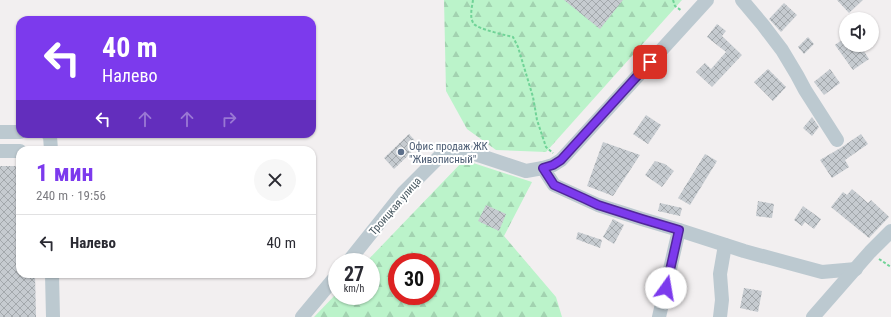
<!DOCTYPE html>
<html lang="ru">
<meta charset="utf-8">
<style>
:root{--surface:#fff;--page:#f7f7f7;--text:#2b2b33;--muted:#7c7c81;--line:#e1e1e2;--accent:#7c3aed}
body{margin:0;font-family:"Roboto Condensed",sans-serif;background:var(--page);color:var(--text);height:100vh;display:flex;flex-direction:column;font-size:15px;white-space:nowrap}
*{box-sizing:border-box;margin:0}
p{font-size:13px;color:var(--muted)}
.icon{flex:none;width:22px;height:22px;fill:none;stroke:currentColor;stroke-width:2;stroke-linecap:round;stroke-linejoin:round}
.map{position:relative;flex:1;overflow:hidden}
.sheet{position:absolute;left:16px;top:146px;width:300px;height:132px;display:flex;flex-direction:column;background:var(--surface);border-radius:12px;box-shadow:0 1px 3px #0004}
.sheet>*{flex:none}
.guide{position:absolute;left:16px;top:16px;width:300px;height:122px;border-radius:12px;box-shadow:0 1px 3px #0004;background:#7c3aed;color:#fff;overflow:hidden}
.fabs{position:absolute;left:839px;top:12px;display:grid;gap:8px}
.fabs a{display:grid;place-items:center;width:40px;height:40px;border-radius:50%;background:var(--surface);box-shadow:0 1px 3px #0004;font-size:20px}
.speed{position:absolute;left:328px;top:253px;display:flex;gap:8px;font-size:20px;font-weight:700;text-align:center}
.speed>*{display:grid;place-content:center;width:52px;height:52px;border-radius:50%;background:var(--surface);box-shadow:0 1px 3px #0004;line-height:1}
.speed small{font-size:10px;font-weight:400}
.speed .limit{border:6px solid #d22;background:#fff;color:#111}
.pin{position:absolute;display:grid;place-items:center;width:34px;height:34px;color:#fff;margin:-17px;border-radius:8px;box-shadow:0 2px 6px #0006}
.me{position:absolute;width:44px;margin:-22px;rotate:13deg;stroke-linejoin:round;filter:drop-shadow(0 0 3px #0008)}
.turn{display:flex;align-items:center;gap:14px;height:84px;padding:0 20px;font-size:18px}
.turn .icon{width:52px;height:52px;stroke-width:2.5}
.turn b{display:block;font-size:28px;line-height:34px}
.lanes{display:flex;align-items:center;height:38px;padding:0 20px;background:#0003;justify-content:center;gap:20px;direction:ltr}
.lanes .off{opacity:.35}
.round{display:grid;place-items:center;flex:none;width:42px;height:42px;border-radius:21px;background:var(--page)}
.summary{display:flex;align-items:center;justify-content:space-between;height:68px;padding:0 20px}
h1{font-size:24px;font-weight:700;line-height:30px;color:var(--accent)}
ul{padding:0;list-style:none}
li{display:flex;align-items:center;gap:12px;height:56px;padding:0 20px;border-top:1px solid var(--line)}
li div{flex:1}
li b{display:block;font-size:15px}
li em{font-style:normal}
.map>svg:first-child{display:block}
.forest{fill:url(#forest-firs);fill-rule:evenodd}
.building{fill:url(#building-cross-hatch)}
.lines{fill:none;stroke-linecap:round;stroke-linejoin:round}
.path{stroke:#70d397;stroke-width:2;stroke-dasharray:3 2;stroke-linecap:butt}
.minor{stroke:#bcc9d0;stroke-width:14}
.route-casing{stroke:#51269a;stroke-width:10}
.route{stroke:#7c3aed;stroke-width:7}
.service-dot{fill:#5c6f8a;stroke:#fff;stroke-width:1.5}
.labels{text-anchor:middle;stroke-width:4;stroke-linejoin:round;paint-order:stroke}
.service-label{font-size:11px;fill:#4e5e75;stroke:#fff;text-anchor:start}
.street-label{font-size:11px;fill:#46565f;stroke:#fff}
</style>
<div class="map">
<svg width="891" height="317" viewBox="0 0 891 317">
<defs>
<pattern id="forest-firs" width="22" height="20" patternUnits="userSpaceOnUse"><rect width="22" height="20" fill="#bbf3ca"/><path d="M5 1l3.5 6h-7zM16 11l3.5 6h-7z" fill="#a2d2b0"/></pattern>
<pattern id="building-cross-hatch" width="8" height="8" patternUnits="userSpaceOnUse"><rect width="8" height="8" fill="#c6cbd0"/><path d="M0 0l8 8M0 8l8-8" fill="none" stroke="#a3a8ac"/></pattern>
</defs>
<rect width="100%" height="100%" fill="#f2eff0"/>
<g class="forest">
<polygon points="444,0 682,0 546,152 496,150 467,129 446,91"/>
<path d="M 464,160 L 532,182 L 504,236 L 556,297 L 562,317 L 314,317 L 337,293 L 337,296 L 371,296 L 371,262 L 366,262 ZM 397,262 L 431,262 L 431,296 L 397,296 Z"/>
</g>
<g class="building">
<polygon points="564,0 623,0 600,29"/>
<polygon points="837,0 863,0 849,13"/>
<polygon points="784,3 797,15 781,32 769,19"/>
<polygon points="717,24 726,31 722,36 742,55 712,87 696,72 705,63 711,69 726,52 707,37"/>
<polygon points="808,37 814,44 804,54 798,47"/>
<polygon points="846,37 846,45 860,45 869,59 853,70 835,45"/>
<polygon points="768,69 786,87 773,101 754,82"/>
<polygon points="830,69 840,83 824,95 814,82"/>
<polygon points="646,115 661,125 648,144 633,134"/>
<polygon points="812,117 819,127 812,136 803,128"/>
<polygon points="409,134 419,145 394,169 384,158"/>
<polygon points="861,134 868,144 845,160 849,167 832,178 820,160 842,147"/>
<polygon points="603,142 640,155 613,196 587,186"/>
<polygon points="705,154 717,161 690,205 678,198"/>
<polygon points="655,161 665,164 674,171 662,187 645,175"/>
<polygon points="0,166 20,166 20,274 35,274 36,317 0,317"/>
<polygon points="852,189 868,203 871,200 889,217 869,238 831,207 843,192 847,195"/>
<polygon points="758,201 774,204 772,218 756,216"/>
<polygon points="660,203 682,208 680,216 658,211"/>
<polygon points="486,205 506,214 499,231 478,221"/>
<polygon points="803,206 821,219 814,229 805,222 802,226 794,220"/>
<polygon points="613,219 624,225 614,244 603,237"/>
<polygon points="578,232 602,240 600,248 576,239"/>
<polygon points="744,288 762,291 758,312 740,308"/>
</g>
<g class="lines">
<g class="path">
<path d="M 473,0 C 472,7 469,18 474,24 C 478,29 505,35 513,37 L 518,47 L 533,97 L 537,120 L 546,147 L 553,153"/>
<polyline points="673,0 675,6 682,11"/>
<polyline points="879,259 891,267"/>
</g>
<g class="minor">
<polyline points="742,0 763,25 782,50 797,75 805,90 837,140"/>
<polyline points="0,132 20,132"/>
<polyline points="48,134 50,136 51,150"/>
<polyline points="0,151 20,151"/>
<polyline points="543,168 554,185 598,205 642,219 679,230 744,251 822,272 856,269"/>
<polyline points="348,262 403,193 440,156 469,152 526,171 543,168 553,165 561,160 707,0"/>
<polyline points="52,274 53,317"/>
<polyline points="302,317 337,275"/>
<polyline points="659,317 679,230"/>
<polyline points="720,317 722,300 720,274 725,245"/>
<polyline points="813,317 870,252 891,231"/>
</g>
</g>
<g class="lines">
<g class="route-casing">
<polyline id="route" points="650,62 561,160 553,165 543,168 554,185 583,198 598,205 642,219 679,230 666,288"/>
</g>
<use href="#route" class="route"/>
</g>
<circle class="service-dot" cx="401" cy="152" r="4"/>
<g class="labels">
<g class="service-label">
<text x="409" y="150">Офис продаж ЖК<tspan x="409" dy="13">"Живописный"</tspan></text>
</g>
<g class="street-label">
<text transform="translate(395 206) rotate(-49)" y="4">Троицкая улица</text>
</g>
</g>
</svg>
<div class="fabs">
<a><svg class="icon" aria-label="sound" viewBox="0 0 24 24"><path d="M4 9h4l5-4v14l-5-4H4zM17 9q2 3 0 6"/></svg></a>
</div>
<div class="speed"><div>27<small>km/h</small></div><div class="limit">30</div></div>
<div class="pin" style="left:650px;top:62px;background:#d93025"><svg class="icon" aria-label="arrive" viewBox="0 0 24 24"><path d="M6 21V4h12l-3 4 3 4H6"/></svg></div>
<svg class="me" style="left:666px;top:288px" viewBox="-20 -20 40 40"><circle r="19" fill="#fff"/><path d="M0-13L10 11 0 6-10 11z" fill="#7c3aed"/></svg>
<div class="guide">
<div class="turn"><svg class="icon" aria-label="left" viewBox="0 0 24 24"><path d="M17 20v-9H6M10 6l-5 5 5 5"/></svg><div><b>40 m</b>Налево</div></div>
<div class="lanes"><svg class="icon" aria-label="left" viewBox="0 0 24 24"><path d="M17 20v-9H6M10 6l-5 5 5 5"/></svg><svg class="icon off" aria-label="ahead" viewBox="0 0 24 24"><path d="M12 20V5M6 11l6-6 6 6"/></svg><svg class="icon off" aria-label="ahead" viewBox="0 0 24 24"><path d="M12 20V5M6 11l6-6 6 6"/></svg><svg class="icon off" aria-label="right" viewBox="0 0 24 24"><path d="M7 20v-9h11M14 6l5 5-5 5"/></svg></div>
</div>
<section class="sheet">
<div class="summary"><div><h1>1 мин</h1><p>240 m · 19:56</p></div><a class="round"><svg class="icon" aria-label="close" viewBox="0 0 24 24"><path d="M6 6l12 12M18 6L6 18"/></svg></a></div>
<ul>
<li><svg class="icon" aria-label="left" viewBox="0 0 24 24"><path d="M17 20v-9H6M10 6l-5 5 5 5"/></svg><div><b>Налево</b></div><em>40 m</em></li>
</ul>
</section>
</div>
